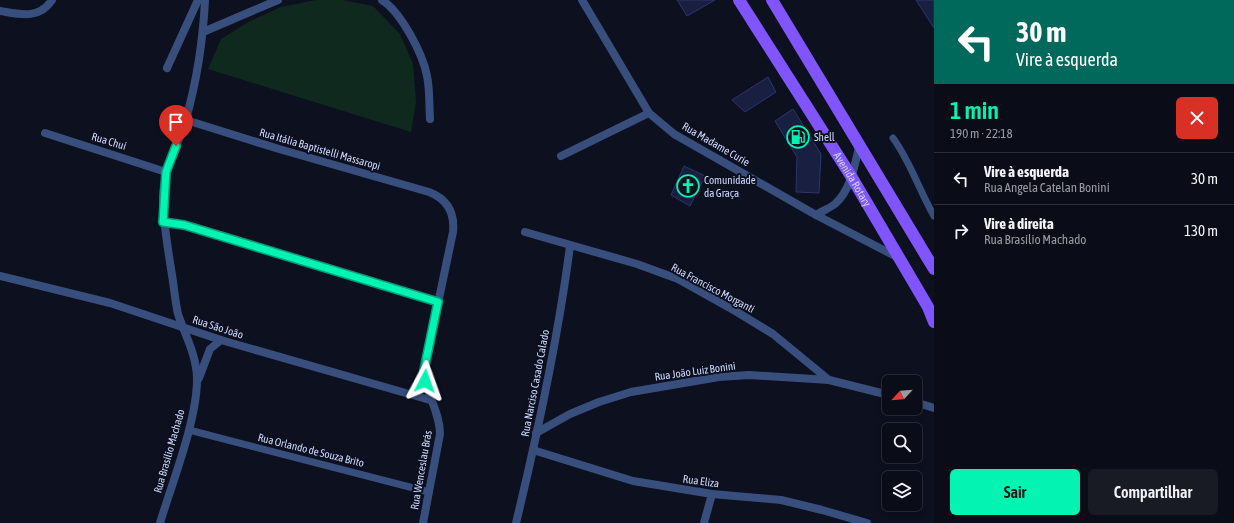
<!DOCTYPE html>
<html lang="pt">
<meta charset="utf-8">
<style>
:root{--surface:#0a0c17;--page:#181a24;--text:#f1f3f6;--muted:#999ba1;--line:#2a2c36;--accent:#03f3b3}
body{margin:0;font-family:"Asap Condensed",sans-serif;background:var(--page);color:var(--text);height:100vh;display:flex;flex-direction:column;font-size:15px;white-space:nowrap}
*{box-sizing:border-box;margin:0}
p{font-size:13px;color:var(--muted)}
.icon{flex:none;width:22px;height:22px;fill:none;stroke:currentColor;stroke-width:2;stroke-linecap:round;stroke-linejoin:round}
.map{position:relative;flex:1;overflow:hidden}
.panel{display:flex;flex-direction:column;background:var(--surface);width:300px}
.panel>*{flex:none}
.banner{background:#00695c;color:#fff;overflow:hidden}
.needle{width:26px;rotate:244deg}
.fabs{position:absolute;left:882px;top:375px;display:grid;gap:8px}
.fabs a{display:grid;place-items:center;width:40px;height:40px;border-radius:6px;background:var(--surface);box-shadow:0 2px 6px #0003,0 0 0 1px var(--line);font-size:20px}
.pin{position:absolute;display:grid;place-items:center;width:34px;height:34px;color:#fff;margin:-41px -17px;border-radius:50% 50% 50% 0;rotate:-45deg;box-shadow:0 0 4px #0007}
.pin .icon{rotate:45deg}
.me{position:absolute;width:44px;margin:-22px;rotate:4deg;stroke-linejoin:round;filter:drop-shadow(0 0 3px #0008)}
.turn{display:flex;align-items:center;gap:14px;height:84px;padding:0 16px;font-size:18px}
.turn .icon{width:52px;height:52px;stroke-width:2.5}
.turn b{display:block;font-size:28px;line-height:34px}
.round{display:grid;place-items:center;flex:none;width:42px;height:42px;border-radius:6px;background:var(--page)}
.head{display:flex;align-items:center;justify-content:space-between;height:68px;padding:0 16px}
h1{font-size:24px;font-weight:600;line-height:30px;color:var(--accent)}
.button{display:flex;gap:8px;margin-top:auto;padding:8px 16px}
.button a{flex:1;height:46px;border-radius:6px;background:var(--accent);color:#111;font-size:16px;font-weight:600;line-height:46px;text-align:center}
.button a+a{background:var(--page);color:var(--text)}
ul{padding:0;list-style:none}
li{display:flex;align-items:center;gap:12px;height:52px;padding:0 16px;border-top:1px solid var(--line)}
li div{flex:1}
li b{display:block;font-size:15px}
li em{font-style:normal}
main{display:flex;flex:1;min-height:0}
.map>svg:first-child{display:block}
.green{fill:#10291f}
.building{fill:#191f40;stroke:#2b366c}
.lines{fill:none;stroke-linecap:round;stroke-linejoin:round}
.lane{stroke:#384f7e;stroke-width:7}
.street{stroke:#384f7e;stroke-width:8}
.primary{stroke:#8055fd;stroke-width:12}
.route-casing{stroke:#029e74;stroke-width:10}
.route{stroke:#03f3b3;stroke-width:7}
.labels{text-anchor:middle;stroke-width:4;stroke-linejoin:round;paint-order:stroke}
.poi-label{font-size:11px;fill:#ccd9fe;stroke:#0d101f;text-anchor:start}
.street-label{font-size:11px;fill:#ccd9fe;stroke:#0d101f}
</style>
<main>
<div class="map">
<svg width="934" height="523" viewBox="0 0 934 523">
<rect width="100%" height="100%" fill="#0d101f"/>
<polygon class="green" points="316,0 342,0 373,6 400,34 413,64 416,102 411,132 208,69 221,39 250,21 281,7"/>
<g class="building">
<polygon points="677,0 715,0 687,16"/>
<polygon points="916,0 934,0 934,28"/>
<polygon points="768,77 776,92 745,112 732,100"/>
<polygon points="793,109 821,154 819,193 796,192 797,157 775,121"/>
<polygon points="684,166 705,176 690,206 671,195"/>
</g>
<g class="lines">
<g class="lane">
<path d="M 893,138 C 910,161 919,190 934,216"/>
<polyline points="189,430 429,492"/>
</g>
<g class="street">
<path d="M 382,0 C 401,12 423,54 427,76 C 430,90 429,105 430,119"/>
<polyline points="582,0 649,113 674,134 816,215 899,258"/>
<path d="M 0,11 C 19,14 39,20 52,0"/>
<polyline points="203,32 278,0"/>
<polyline points="167,68 198,0"/>
<path d="M 186,120 L 279,149 L 429,192 C 447,199 455,212 453,232 L 424,370 C 425,393 440,411 440,434 L 423,523"/>
<polyline points="45,133 166,172"/>
<polyline points="561,156 649,113"/>
<path d="M 816,215 C 822,211 830,208 835,204 C 852,189 855,162 860,143"/>
<polyline points="163,222 184,225 438,302"/>
<polyline points="525,232 637,264 678,279 737,312 773,334 829,380"/>
<polyline points="0,276 110,303 221,340 430,400"/>
<polyline points="199,378 210,349 221,340"/>
<polyline points="915,402 934,408"/>
<polyline points="536,433 570,414 599,402 631,392 719,377 749,375 829,380 889,395"/>
<polyline points="533,450 633,481 712,494 781,500 822,510 867,523"/>
<path d="M 160,523 C 172,483 198,418 197,377 C 196,354 185,335 178,314 C 175,301 174,287 172,275 C 168,249 163,223 163,197 C 164,168 178,146 186,119 C 197,80 203,40 205,0"/>
<path d="M 516,523 C 538,432 558,339 570,246"/>
<polyline points="704,523 712,494"/>
</g>
<g class="primary">
<path id="s1" d="M 739,0 L 851,176 L 928,307 L 934,322"/>
<polyline points="772,0 934,269"/>
</g>
</g>
<g class="lines">
<g class="route-casing">
<polyline id="route" points="176,146 166,172 163,222 184,225 438,302 424,370 425,381"/>
</g>
<use href="#route" class="route"/>
</g>
<defs>
<g id="fuel-ring" transform="scale(1.15)"><circle r="9.5" fill="#0d101f" stroke="#03f3b3" stroke-width="1.5"/><path d="M-5.5-6h7V0h2V4h1.3V-2.5L3-4.5l.8-.8L6-3V5H2.5V1h-1V6h-7ZM-4.2-4.7v3.2H.2V-4.7Z" fill="#03f3b3"/></g>
<g id="church-ring" transform="scale(1.15)"><circle r="9.5" fill="#0d101f" stroke="#03f3b3" stroke-width="1.5"/><path d="M-1.2-6h2.4v3.5h3.3v2.4h-3.3V6h-2.4V-.1h-3.3v-2.4h3.3Z" fill="#03f3b3"/></g>
</defs>
<g fill-rule="evenodd">
<use href="#fuel-ring" x="798" y="137"/>
<use href="#church-ring" x="688" y="186"/>
</g>
<g class="labels">
<g class="poi-label">
<text x="814" y="141">Shell</text>
<text x="704" y="184">Comunidade<tspan x="704" dy="13">da Graça</tspan></text>
</g>
<g class="street-label">
<text transform="translate(109 141) rotate(17)" y="4">Rua Chuí</text>
<text transform="translate(716 144) rotate(30)" y="4">Rua Madame Curie</text>
<text transform="translate(320 149) rotate(16)" y="4">Rua Itália Baptistelli Massaropi</text>
<text dy="4" stroke="none"><textPath href="#s1" startOffset="212">Avenida Rotary</textPath></text>
<text transform="translate(713 288) rotate(28)" y="4">Rua Francisco Morganti</text>
<text transform="translate(218 327) rotate(18)" y="4">Rua São João</text>
<text transform="translate(695 371) rotate(-8)" y="4">Rua João Luiz Bonini</text>
<text transform="translate(535 383) rotate(-79)" y="4">Rua Narciso Casado Calado</text>
<text transform="translate(311 450) rotate(14)" y="4">Rua Orlando de Souza Brito</text>
<text transform="translate(169 451) rotate(-74)" y="4">Rua Brasílio Machado</text>
<text transform="translate(421 470) rotate(-80)" y="4">Rua Wenceslau Brás</text>
<text transform="translate(701 481) rotate(8)" y="4">Rua Eliza</text>
</g>
</g>
</svg>
<div class="fabs">
<a><svg class="needle" viewBox="-14 -14 28 28"><path d="M0-13l5 13h-10z" fill="#e53935"/><path d="M0 13l5-13h-10z" fill="#999ba1"/></svg></a>
<a><svg class="icon" aria-label="search" viewBox="0 0 24 24"><circle cx="10" cy="10" r="6"/><path d="M15 15l6 6"/></svg></a>
<a><svg class="icon" aria-label="layers" viewBox="0 0 24 24"><path d="M12 4l9 5-9 5-9-5zM3 14l9 5 9-5"/></svg></a>
</div>
<div class="pin" style="left:176px;top:146px;background:#d93025"><svg class="icon" aria-label="arrive" viewBox="0 0 24 24"><path d="M6 21V4h12l-3 4 3 4H6"/></svg></div>
<svg class="me" style="left:425px;top:381px" viewBox="-20 -20 40 40"><path d="M0-17L14 15 0 8-14 15z" fill="#03f3b3" stroke="#fff" stroke-width="4"/></svg>
</div>
<section class="panel">
<div class="banner">
<div class="turn"><svg class="icon" aria-label="left" viewBox="0 0 24 24"><path d="M17 20v-9H6M10 6l-5 5 5 5"/></svg><div><b>30 m</b>Vire à esquerda</div></div>
</div>
<div class="head"><div><h1>1 min</h1><p>190 m · 22:18</p></div><a class="round" style="background:#d93025;color:#fff"><svg class="icon" aria-label="close" viewBox="0 0 24 24"><path d="M6 6l12 12M18 6L6 18"/></svg></a></div>
<ul>
<li><svg class="icon" aria-label="left" viewBox="0 0 24 24"><path d="M17 20v-9H6M10 6l-5 5 5 5"/></svg><div><b>Vire à esquerda</b><p>Rua Angela Catelan Bonini</p></div><em>30 m</em></li>
<li><svg class="icon" aria-label="right" viewBox="0 0 24 24"><path d="M7 20v-9h11M14 6l5 5-5 5"/></svg><div><b>Vire à direita</b><p>Rua Brasílio Machado</p></div><em>130 m</em></li>
</ul>
<div class="button"><a>Sair</a><a>Compartilhar</a></div>
</section>
</main>
